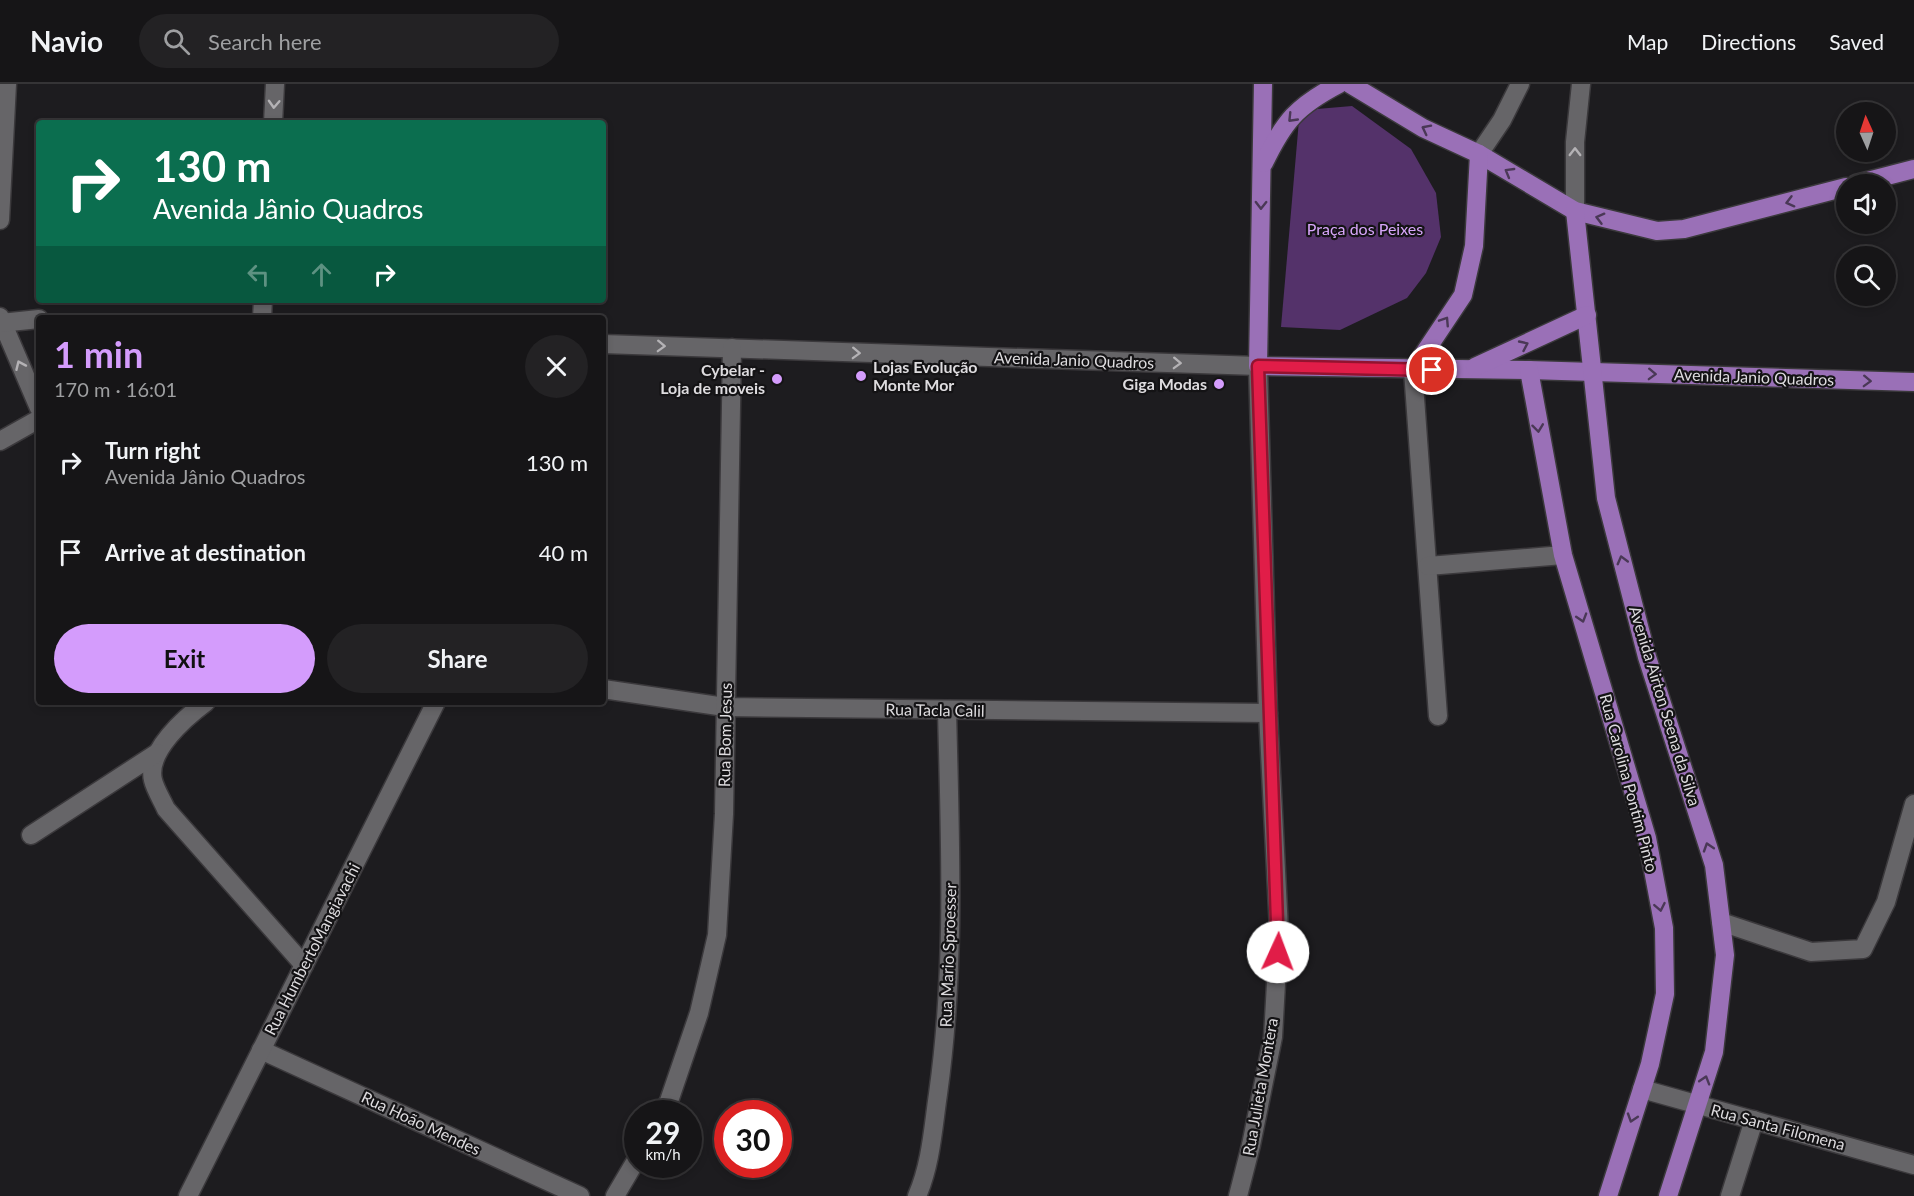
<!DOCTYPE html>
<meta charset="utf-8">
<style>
:root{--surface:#161517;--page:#232224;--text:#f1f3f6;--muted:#9e9fa1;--line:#353436;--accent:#d49cfc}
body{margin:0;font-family:Lato,sans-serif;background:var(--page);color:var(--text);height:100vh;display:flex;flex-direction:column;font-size:22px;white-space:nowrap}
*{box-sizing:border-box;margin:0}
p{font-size:20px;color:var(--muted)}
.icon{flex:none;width:33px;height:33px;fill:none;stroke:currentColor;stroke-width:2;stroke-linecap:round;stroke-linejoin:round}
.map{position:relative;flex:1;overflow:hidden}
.details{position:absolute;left:36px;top:231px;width:570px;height:390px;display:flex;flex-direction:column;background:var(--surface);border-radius:6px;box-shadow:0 3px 9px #0003,0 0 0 2px var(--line)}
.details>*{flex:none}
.banner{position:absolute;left:36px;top:36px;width:570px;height:183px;border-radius:6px;box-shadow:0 3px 9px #0003,0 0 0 2px var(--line);background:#0b6e4f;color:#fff;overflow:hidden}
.needle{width:39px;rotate:357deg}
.tools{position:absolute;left:1836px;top:18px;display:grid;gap:12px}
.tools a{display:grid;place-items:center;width:60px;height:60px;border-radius:50%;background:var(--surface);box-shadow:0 3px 9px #0003,0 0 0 2px var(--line);font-size:30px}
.speed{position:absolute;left:624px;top:1016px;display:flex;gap:12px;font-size:30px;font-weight:700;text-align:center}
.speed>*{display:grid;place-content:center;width:78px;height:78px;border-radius:50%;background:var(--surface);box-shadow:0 3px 9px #0003,0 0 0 2px var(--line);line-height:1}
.speed small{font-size:15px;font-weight:400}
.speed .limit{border:9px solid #d22;background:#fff;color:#111}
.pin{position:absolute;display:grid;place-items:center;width:51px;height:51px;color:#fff;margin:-26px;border:3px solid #fff;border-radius:50%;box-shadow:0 2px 6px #0007}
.me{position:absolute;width:66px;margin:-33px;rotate:2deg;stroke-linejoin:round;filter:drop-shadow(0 0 4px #0008)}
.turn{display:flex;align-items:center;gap:21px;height:126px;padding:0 18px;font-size:27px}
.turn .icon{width:78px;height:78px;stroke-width:2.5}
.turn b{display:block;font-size:42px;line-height:51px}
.lanes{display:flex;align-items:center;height:57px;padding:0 18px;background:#0003;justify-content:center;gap:30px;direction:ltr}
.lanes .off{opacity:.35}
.round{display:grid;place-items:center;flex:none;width:63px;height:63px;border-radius:32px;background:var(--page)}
.head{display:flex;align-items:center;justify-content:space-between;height:102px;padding:0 18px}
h1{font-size:36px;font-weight:700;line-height:45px;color:var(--accent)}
.action{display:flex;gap:12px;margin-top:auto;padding:12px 18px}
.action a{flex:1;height:69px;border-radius:36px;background:var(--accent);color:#111;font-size:24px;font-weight:700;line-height:69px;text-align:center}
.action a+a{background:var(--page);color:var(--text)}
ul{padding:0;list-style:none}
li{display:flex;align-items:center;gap:18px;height:90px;padding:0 18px}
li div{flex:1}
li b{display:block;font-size:22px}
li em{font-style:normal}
header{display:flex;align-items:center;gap:36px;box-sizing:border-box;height:84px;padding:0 30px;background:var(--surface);border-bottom:2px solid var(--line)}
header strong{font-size:28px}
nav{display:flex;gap:33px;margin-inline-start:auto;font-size:21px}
.search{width:420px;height:54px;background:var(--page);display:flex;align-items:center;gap:15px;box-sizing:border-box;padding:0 21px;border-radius:33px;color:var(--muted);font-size:22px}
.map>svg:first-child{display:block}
.green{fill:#54326a}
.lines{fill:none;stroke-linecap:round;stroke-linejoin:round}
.minor-casing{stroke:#3b393c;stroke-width:21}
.major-casing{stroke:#3b393c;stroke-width:21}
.minor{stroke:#666568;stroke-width:18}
.major{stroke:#9a70b7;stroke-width:18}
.oneway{stroke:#b4b2b5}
.oneway2{stroke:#4a3856}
.route-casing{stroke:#92132f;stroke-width:15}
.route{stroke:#e11d48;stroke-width:10}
.poi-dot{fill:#d49cfc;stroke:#141315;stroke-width:2}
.labels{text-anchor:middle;stroke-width:4.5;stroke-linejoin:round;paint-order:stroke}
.park-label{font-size:16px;fill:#d8a6fb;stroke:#141315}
.street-label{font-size:16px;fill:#dedcdf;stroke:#141315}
.poi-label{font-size:16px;font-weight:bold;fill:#dedcdf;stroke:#141315;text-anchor:end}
</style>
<header>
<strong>Navio</strong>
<div class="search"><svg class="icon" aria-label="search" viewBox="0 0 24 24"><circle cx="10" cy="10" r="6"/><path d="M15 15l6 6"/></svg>Search here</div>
<nav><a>Map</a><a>Directions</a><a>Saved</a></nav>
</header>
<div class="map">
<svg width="1914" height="1112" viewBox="0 0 1914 1112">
<rect width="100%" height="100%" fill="#1d1c1f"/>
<polygon class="green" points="1352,22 1411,65 1436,109 1441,153 1426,189 1407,214 1340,246 1281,243 1299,36 1317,25"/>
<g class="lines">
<g class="minor-casing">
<g id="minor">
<polyline points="273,39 275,0"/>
<polyline points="1479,70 1502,36 1520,0"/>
<polyline points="1575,127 1575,58 1581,0"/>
<polyline points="0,136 7,0"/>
<polyline points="0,233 39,324"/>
<polyline points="262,234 263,216"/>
<polyline points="0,239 39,235"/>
<polyline points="603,260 1258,282 1268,629 1279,846 1273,953 1251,1061 1238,1112"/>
<polyline points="1413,286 1438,632"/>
<polyline points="0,357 39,335"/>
<polyline points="1428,482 1563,471"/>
<polyline points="603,605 725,623 1268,629"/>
<path d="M 206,618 C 186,633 146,667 153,696 C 155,705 162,716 166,725 L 304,881"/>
<polyline points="31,751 157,669"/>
<polyline points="1721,838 1811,868 1863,865 1886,818 1914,720"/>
<polyline points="261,966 580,1112"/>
<polyline points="1642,1005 1914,1081"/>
<polyline points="662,1029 669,1017 699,929 717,851 724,730 732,264"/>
<polyline points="188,1112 436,618"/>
<polyline points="615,1112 638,1073"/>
<path d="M 917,1112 C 931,1080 933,1044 938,1010 C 956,882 950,755 947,626"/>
<polyline points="1730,1112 1754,1036"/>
</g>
</g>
<g class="major-casing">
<g id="major">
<polyline points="1263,0 1258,282 1529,286 1914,298"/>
<polyline points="1350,0 1423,44 1479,70 1575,127 1657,147 1684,145 1846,103"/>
<path d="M 1264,79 C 1284,37 1297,22 1339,0"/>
<polyline points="1856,100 1914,85"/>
<polyline points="1575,127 1606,414 1647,573 1714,781 1725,871 1714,968 1668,1112"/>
<polyline points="1475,283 1587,231"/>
<polyline points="1413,286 1463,211 1474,162 1479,70"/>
<polyline points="1529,286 1563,471 1647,754 1664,844 1665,910 1650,980 1608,1112"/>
</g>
</g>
<use href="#minor" class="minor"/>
<use href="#major" class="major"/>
</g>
<defs><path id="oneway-chevron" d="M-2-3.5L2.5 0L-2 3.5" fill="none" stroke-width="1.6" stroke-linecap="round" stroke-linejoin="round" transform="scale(1.5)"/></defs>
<g class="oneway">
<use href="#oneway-chevron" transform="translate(274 20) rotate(93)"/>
<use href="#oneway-chevron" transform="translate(1575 68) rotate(-90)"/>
<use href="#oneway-chevron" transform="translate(661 262) rotate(2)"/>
<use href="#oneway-chevron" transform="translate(856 269) rotate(2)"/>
<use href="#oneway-chevron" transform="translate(1177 279) rotate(2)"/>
<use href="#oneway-chevron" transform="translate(20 281) rotate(-114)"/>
</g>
<g class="oneway2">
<use href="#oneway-chevron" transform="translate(1292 34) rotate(134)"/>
<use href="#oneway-chevron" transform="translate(1426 45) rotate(-153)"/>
<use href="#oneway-chevron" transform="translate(1509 88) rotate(-150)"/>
<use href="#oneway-chevron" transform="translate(1790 118) rotate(165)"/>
<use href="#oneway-chevron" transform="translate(1261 121) rotate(91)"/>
<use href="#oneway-chevron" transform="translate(1600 134) rotate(-165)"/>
<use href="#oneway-chevron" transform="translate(1445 237) rotate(-57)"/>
<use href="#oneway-chevron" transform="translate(1524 261) rotate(-25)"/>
<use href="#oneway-chevron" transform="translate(1652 290) rotate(2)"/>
<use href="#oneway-chevron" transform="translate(1867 297) rotate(2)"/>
<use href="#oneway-chevron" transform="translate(1538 344) rotate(83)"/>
<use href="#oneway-chevron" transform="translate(1622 476) rotate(-105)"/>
<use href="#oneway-chevron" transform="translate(1582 534) rotate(73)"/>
<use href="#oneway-chevron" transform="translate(1708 763) rotate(-108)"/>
<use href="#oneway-chevron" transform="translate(1660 823) rotate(79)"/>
<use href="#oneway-chevron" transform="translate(1705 996) rotate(-73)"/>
<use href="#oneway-chevron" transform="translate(1632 1034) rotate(108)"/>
</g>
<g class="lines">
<g class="route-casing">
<polyline id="route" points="1278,868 1258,282 1432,286"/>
</g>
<use href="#route" class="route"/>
</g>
<g class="poi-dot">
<circle cx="861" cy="292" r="6"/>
<circle cx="777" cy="295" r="6"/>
<circle cx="1219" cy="300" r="6"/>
</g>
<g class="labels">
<g class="park-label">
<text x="1365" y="151">Praça dos Peixes</text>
</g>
<g class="street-label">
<text transform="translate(1074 276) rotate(2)" y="6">Avenida Janio Quadros</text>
<text transform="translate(1754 293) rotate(2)" y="6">Avenida Janio Quadros</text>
<text transform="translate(1665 622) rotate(73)" y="6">Avenida Airton Seena da Silva</text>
<text transform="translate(935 626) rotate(1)" y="6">Rua Tacla Calil</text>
<text transform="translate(725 651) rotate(-89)" y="6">Rua Bom Jesus</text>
<text transform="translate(1629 699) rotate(75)" y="6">Rua Carolina Pontim Pinto</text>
<text transform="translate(312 865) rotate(-63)" y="6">Rua HumbertoMangiavachi</text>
<text transform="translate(948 871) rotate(-88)" y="6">Rua Mario Sproesser</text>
<text transform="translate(1260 1003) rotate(-80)" y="6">Rua Julieta Montera</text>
<text transform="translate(421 1039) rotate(25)" y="6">Rua Hoão Mendes</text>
<text transform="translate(1778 1043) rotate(15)" y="6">Rua Santa Filomena</text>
</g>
<g class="poi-label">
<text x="873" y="289" text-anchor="start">Lojas Evolução<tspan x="873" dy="18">Monte Mor</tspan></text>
<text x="765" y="292">Cybelar -<tspan x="765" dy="18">Loja de moveis</tspan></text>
<text x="1207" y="306">Giga Modas</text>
</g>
</g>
</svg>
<div class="tools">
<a><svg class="needle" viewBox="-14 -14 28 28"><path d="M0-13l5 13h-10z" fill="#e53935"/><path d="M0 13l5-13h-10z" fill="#9e9fa1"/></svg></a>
<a><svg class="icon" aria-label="sound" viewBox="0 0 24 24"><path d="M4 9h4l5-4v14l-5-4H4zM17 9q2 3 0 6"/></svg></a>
<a><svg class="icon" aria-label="search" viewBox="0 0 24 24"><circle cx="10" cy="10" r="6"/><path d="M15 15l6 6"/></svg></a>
</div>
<div class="speed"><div>29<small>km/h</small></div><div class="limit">30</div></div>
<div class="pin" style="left:1432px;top:286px;background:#d93025"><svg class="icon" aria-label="arrive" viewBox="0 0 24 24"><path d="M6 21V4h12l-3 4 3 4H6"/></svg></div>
<svg class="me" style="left:1278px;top:868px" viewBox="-20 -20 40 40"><circle r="19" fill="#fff"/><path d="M0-13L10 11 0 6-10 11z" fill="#e11d48"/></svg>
<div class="banner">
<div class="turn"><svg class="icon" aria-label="right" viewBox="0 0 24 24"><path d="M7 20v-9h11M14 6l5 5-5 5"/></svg><div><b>130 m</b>Avenida Jânio Quadros</div></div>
<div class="lanes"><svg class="icon off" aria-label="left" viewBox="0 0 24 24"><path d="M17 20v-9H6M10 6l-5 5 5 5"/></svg><svg class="icon off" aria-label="ahead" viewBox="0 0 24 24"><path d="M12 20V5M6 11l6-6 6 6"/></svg><svg class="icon" aria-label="right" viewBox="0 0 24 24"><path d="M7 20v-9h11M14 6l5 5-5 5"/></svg></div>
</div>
<section class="details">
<div class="head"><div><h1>1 min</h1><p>170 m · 16:01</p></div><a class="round"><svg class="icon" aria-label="close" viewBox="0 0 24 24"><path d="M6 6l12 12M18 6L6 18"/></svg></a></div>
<ul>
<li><svg class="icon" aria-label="right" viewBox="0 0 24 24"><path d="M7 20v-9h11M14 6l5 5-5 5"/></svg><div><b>Turn right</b><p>Avenida Jânio Quadros</p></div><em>130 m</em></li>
<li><svg class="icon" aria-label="arrive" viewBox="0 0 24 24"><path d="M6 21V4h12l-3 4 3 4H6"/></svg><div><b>Arrive at destination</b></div><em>40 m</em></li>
</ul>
<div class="action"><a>Exit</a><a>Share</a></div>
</section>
</div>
